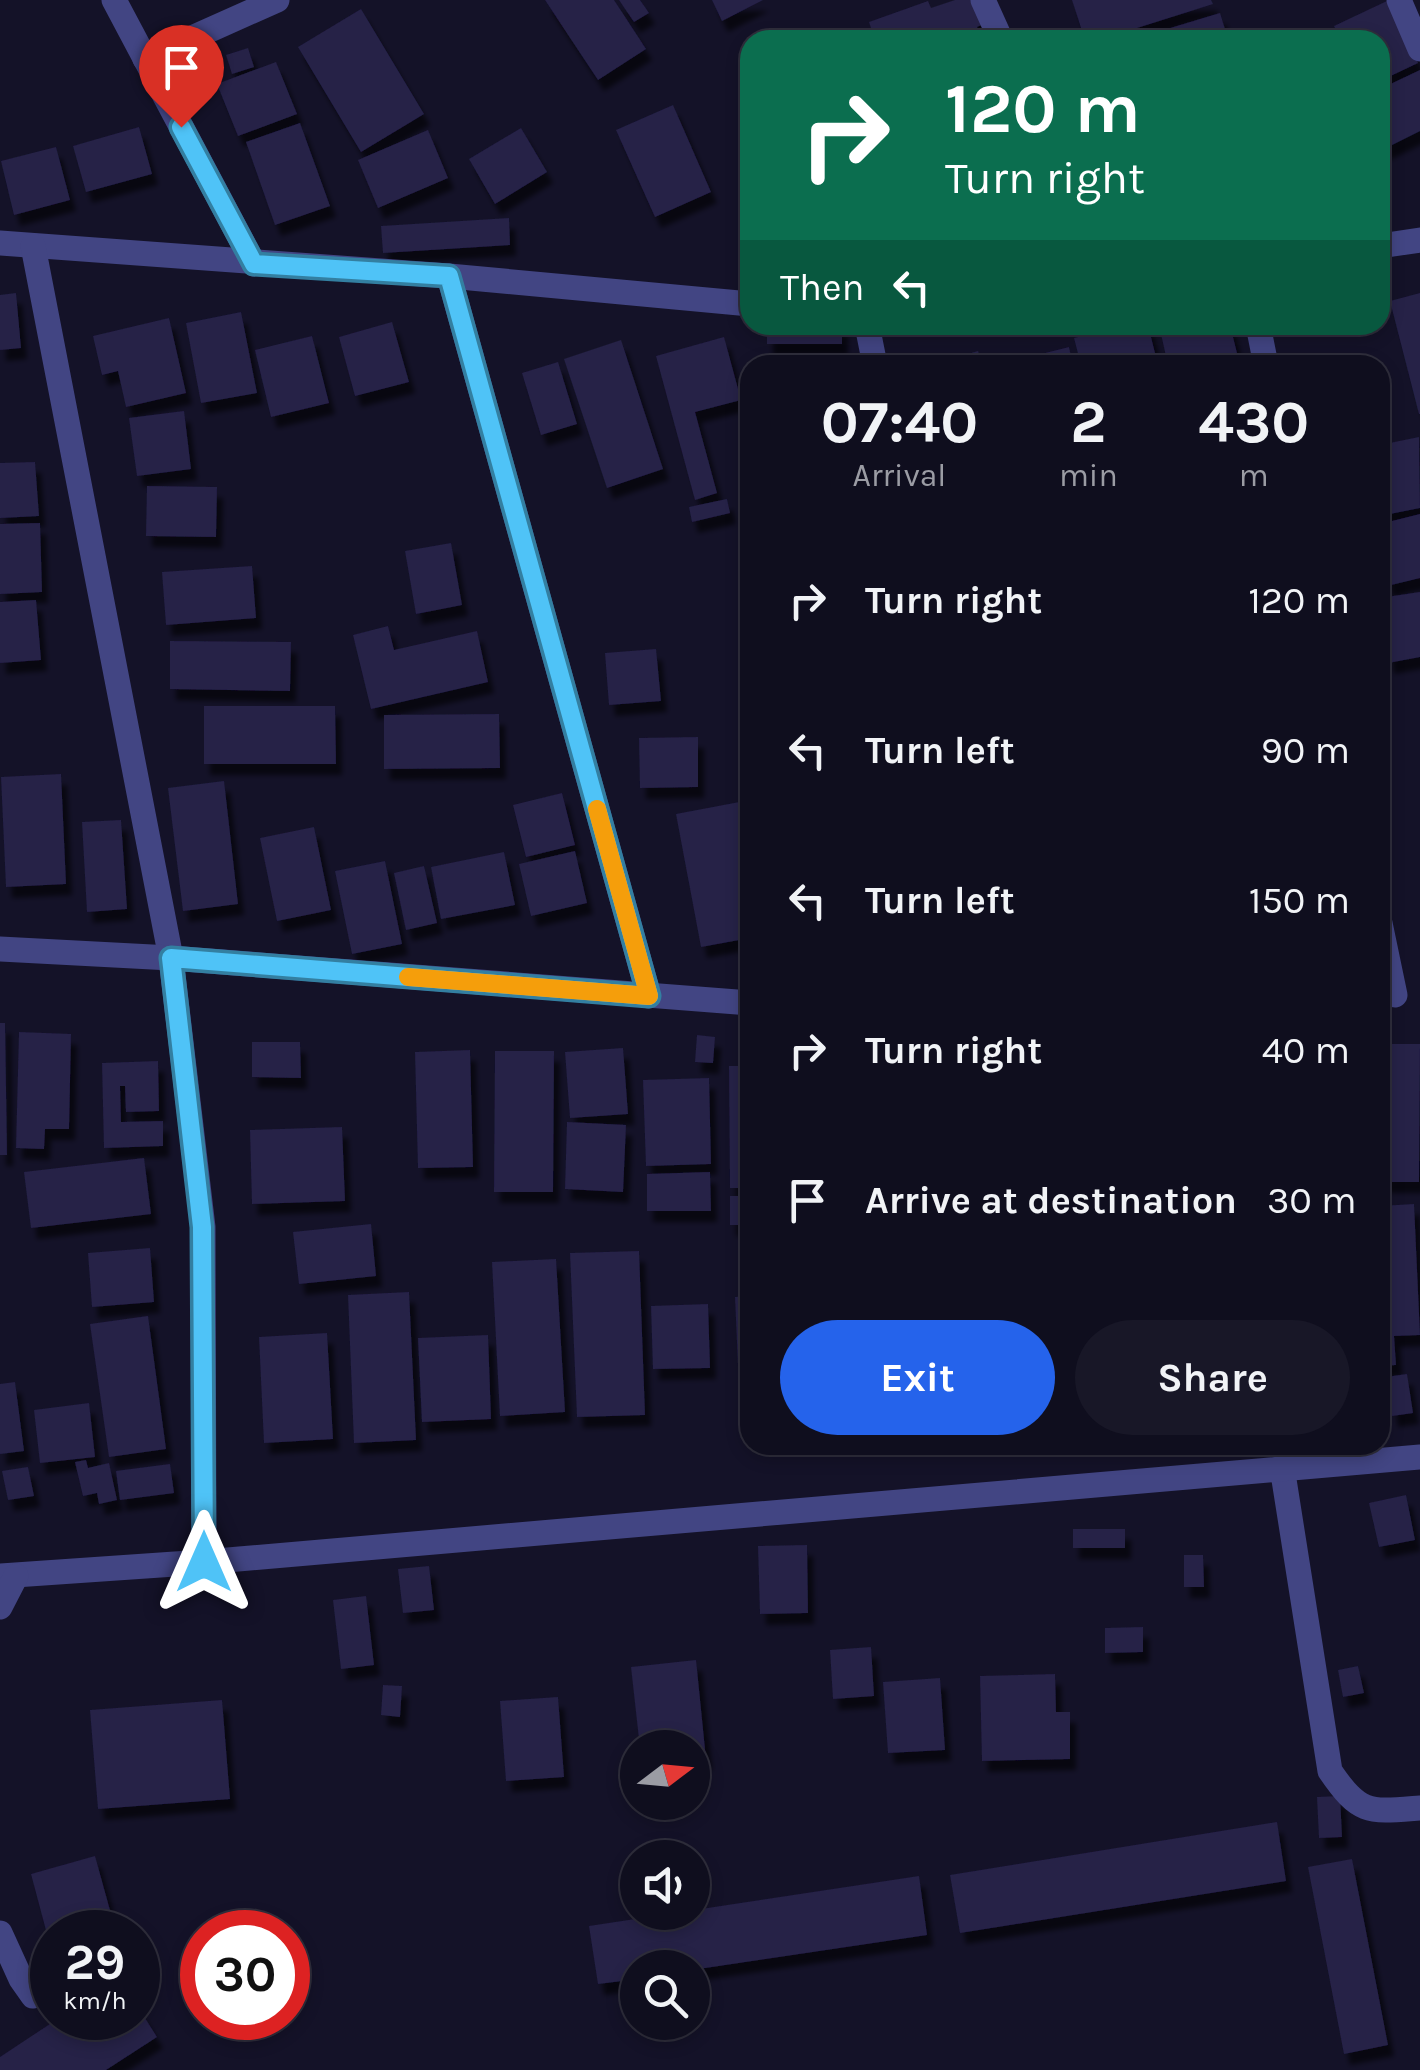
<!DOCTYPE html>
<style>
:root{--surface:#0f0e1e;--page:#181727;--text:#f1f3f6;--muted:#9b9ca4;--line:#2f2e3c;--accent:#2563eb}
body{margin:0;font-family:Karla,sans-serif;background:var(--page);color:var(--text);height:100vh;display:flex;flex-direction:column;font-size:38px;white-space:nowrap}
*{box-sizing:border-box;margin:0}
p{font-size:32px;color:var(--muted)}
.icon{flex:none;width:55px;height:55px;fill:none;stroke:currentColor;stroke-width:2;stroke-linecap:round;stroke-linejoin:round}
.map{position:relative;flex:1;overflow:hidden}
.details{position:absolute;left:740px;top:355px;width:650px;height:1100px;display:flex;flex-direction:column;background:var(--surface);border-radius:30px;box-shadow:0 5px 15px #0003,0 0 0 2px var(--line)}
.details>*{flex:none}
.banner{position:absolute;left:740px;top:30px;width:650px;height:305px;border-radius:30px;box-shadow:0 5px 15px #0003,0 0 0 2px var(--line);background:#0b6e4f;color:#fff;overflow:hidden}
.needle{width:65px;rotate:74deg}
.fabs{position:absolute;left:620px;top:1730px;display:grid;gap:20px}
.fabs a{display:grid;place-items:center;width:90px;height:90px;border-radius:50%;background:var(--surface);box-shadow:0 5px 15px #0003,0 0 0 2px var(--line);font-size:50px}
.speed{position:absolute;left:30px;top:1910px;display:flex;gap:20px;font-size:50px;font-weight:700;text-align:center}
.speed>*{display:grid;place-content:center;width:130px;height:130px;border-radius:50%;background:var(--surface);box-shadow:0 5px 15px #0003,0 0 0 2px var(--line);line-height:1}
.speed small{font-size:25px;font-weight:400}
.speed .limit{border:15px solid #d22;background:#fff;color:#111}
.pin{position:absolute;display:grid;place-items:center;width:85px;height:85px;color:#fff;margin:-102px -42px;border-radius:50% 50% 50% 0;rotate:-45deg;box-shadow:0 0 10px #0007}
.pin .icon{rotate:45deg}
.me{position:absolute;width:110px;margin:-55px;rotate:0deg;stroke-linejoin:round;filter:drop-shadow(0 0 8px #0008)}
.turn{display:flex;align-items:center;gap:35px;height:210px;padding:0 40px;font-size:45px}
.turn .icon{width:130px;height:130px;stroke-width:2.5}
.turn b{display:block;font-size:70px;line-height:85px}
.then{display:flex;align-items:center;height:95px;padding:0 40px;background:#0003;gap:20px;font-size:38px}
.eta{display:flex;justify-content:space-evenly;align-items:center;height:170px;text-align:center}
.eta b{font-size:60px;font-weight:700;line-height:70px}
.cta{display:flex;gap:20px;margin-top:auto;padding:20px 40px}
.cta a{flex:1;height:115px;border-radius:60px;background:var(--accent);color:#fff;font-size:40px;font-weight:700;line-height:115px;text-align:center}
.cta a+a{background:var(--page);color:var(--text)}
ul{padding:0;list-style:none}
li{display:flex;align-items:center;gap:30px;height:150px;padding:0 40px}
li div{flex:1}
li b{display:block;font-size:38px}
li em{font-style:normal}
.map>svg:first-child{display:block}
.building{fill:#252047;filter:url(#shadow)}
.lines{fill:none;stroke-linecap:round;stroke-linejoin:round}
.minor{stroke:#424583;stroke-width:25}
.route-casing{stroke:#337fa1;stroke-width:25}
.route{stroke:#4fc3f7;stroke-width:18}
.slow{stroke:#f59e0b;stroke-width:18}
</style>
<div class="map">
<svg width="1420" height="2070" viewBox="0 0 1420 2070">
<defs>
<filter id="shadow"><feDropShadow dx="6" dy="11" stdDeviation="2.5" flood-color="#0009"/></filter>
</defs>
<rect width="100%" height="100%" fill="#141228"/>
<g class="building">
<polygon points="545,0 614,0 646,49 598,80"/>
<polygon points="619,0 640,0 649,13 634,22"/>
<polygon points="712,0 763,0 722,21"/>
<polygon points="955,0 978,0 986,23 977,27 982,40 847,40 872,31 869,22 928,1 931,8"/>
<polygon points="1072,0 1211,0 1213,4 1099,40 1085,40"/>
<polygon points="1389,0 1418,63 1380,81 1380,40 1341,40 1334,26"/>
<polygon points="361,9 424,114 361,152 298,47"/>
<polygon points="1220,13 1228,39 1134,40 1134,39"/>
<polygon points="248,48 254,67 232,74 226,55"/>
<polygon points="276,62 297,114 238,136 217,84"/>
<polygon points="1420,70 1420,131 1384,149 1380,140 1380,89"/>
<polygon points="673,105 711,192 655,217 616,130"/>
<polygon points="300,123 330,206 275,225 246,142"/>
<polygon points="139,127 152,174 86,192 73,146"/>
<polygon points="521,128 547,172 495,204 469,159"/>
<polygon points="428,130 448,178 378,208 358,160"/>
<polygon points="56,147 70,200 14,215 1,161"/>
<polygon points="509,218 510,245 383,253 381,226"/>
<polygon points="16,293 21,348 0,350 0,295"/>
<polygon points="1420,293 1420,414 1419,414 1390,301"/>
<polygon points="241,312 257,393 201,403 186,323"/>
<polygon points="169,318 186,393 126,407 118,371 102,375 93,336"/>
<polygon points="392,322 409,382 355,396 339,337"/>
<rect x="767" y="325" width="75" height="19"/>
<polygon points="1127,325 1148,325 1158,365 1081,365 1074,338"/>
<polygon points="1159,325 1230,325 1240,365 1168,365"/>
<polygon points="312,336 329,403 271,417 255,350"/>
<polygon points="724,337 741,400 695,412 717,493 695,500 656,356"/>
<polygon points="621,340 663,469 607,488 564,359"/>
<polygon points="1069,347 1073,365 1001,365 1001,364"/>
<polygon points="978,351 983,365 934,365 933,364"/>
<polygon points="844,354 846,365 805,365 804,364"/>
<polygon points="558,362 577,424 541,435 522,373"/>
<polygon points="184,411 191,469 137,476 129,418"/>
<polygon points="1419,437 1420,508 1380,516 1380,445"/>
<polygon points="35,462 39,516 0,518 0,463"/>
<polygon points="147,486 217,487 216,537 146,536"/>
<polygon points="727,499 730,513 692,522 689,507"/>
<polygon points="1420,514 1420,578 1387,586 1380,558 1380,524"/>
<polygon points="40,523 42,592 0,594 0,524"/>
<polygon points="451,543 462,605 416,614 405,551"/>
<polygon points="252,566 256,618 166,625 162,572"/>
<polygon points="1420,592 1420,657 1388,663 1380,598"/>
<polygon points="36,600 41,660 0,663 0,602"/>
<polygon points="388,626 394,650 477,631 488,682 371,709 353,635"/>
<polygon points="170,641 291,642 290,691 170,689"/>
<polygon points="656,649 661,701 609,705 605,653"/>
<polygon points="204,706 335,706 336,764 204,764"/>
<polygon points="499,714 500,768 384,769 384,715"/>
<polygon points="698,737 698,787 640,788 639,738"/>
<polygon points="61,774 66,884 6,887 1,777"/>
<polygon points="224,781 238,904 183,911 168,788"/>
<polygon points="562,793 575,845 526,857 513,805"/>
<polygon points="750,800 750,938 701,947 676,814"/>
<polygon points="121,820 127,909 87,912 82,822"/>
<polygon points="314,827 331,910 277,921 260,838"/>
<polygon points="575,851 587,903 531,916 519,864"/>
<polygon points="504,852 515,905 441,919 431,867"/>
<polygon points="385,861 402,944 352,954 335,871"/>
<polygon points="424,866 437,923 406,930 394,873"/>
<polygon points="0,1023 5,1023 7,1155 0,1155"/>
<polygon points="19,1032 71,1034 69,1129 45,1129 44,1149 16,1148"/>
<polygon points="697,1035 715,1037 713,1063 695,1062"/>
<polygon points="252,1042 300,1042 301,1078 252,1077"/>
<polygon points="1380,1044 1420,1044 1419,1182 1380,1182"/>
<polygon points="623,1048 628,1114 570,1118 565,1052"/>
<polygon points="470,1050 473,1167 418,1168 415,1052"/>
<polygon points="495,1051 554,1051 553,1192 494,1192"/>
<polygon points="158,1061 159,1111 126,1112 125,1086 120,1086 121,1122 163,1121 163,1146 104,1148 102,1063"/>
<polygon points="729,1066 750,1066 750,1188 730,1188"/>
<polygon points="709,1078 711,1164 646,1166 643,1080"/>
<polygon points="567,1122 626,1125 623,1192 565,1189"/>
<polygon points="342,1127 345,1201 252,1204 250,1130"/>
<polygon points="144,1158 151,1214 31,1228 24,1172"/>
<polygon points="710,1172 711,1211 647,1211 647,1174"/>
<rect x="730" y="1196" width="20" height="29"/>
<polygon points="1414,1204 1420,1335 1394,1336 1396,1365 1380,1366 1380,1206"/>
<polygon points="371,1224 376,1276 299,1284 293,1232"/>
<polygon points="150,1248 154,1302 92,1307 88,1253"/>
<polygon points="639,1251 645,1415 577,1417 570,1253"/>
<polygon points="556,1259 565,1412 500,1416 492,1262"/>
<polygon points="409,1292 416,1440 354,1443 348,1295"/>
<polygon points="750,1296 750,1366 738,1366 735,1297"/>
<polygon points="708,1304 710,1368 653,1369 651,1306"/>
<polygon points="148,1316 166,1449 109,1457 90,1324"/>
<polygon points="327,1333 333,1439 264,1443 259,1337"/>
<polygon points="488,1335 491,1419 422,1422 418,1338"/>
<polygon points="1407,1374 1413,1413 1392,1416 1386,1377"/>
<polygon points="15,1382 24,1451 0,1454 0,1384"/>
<polygon points="89,1403 95,1457 40,1463 34,1410"/>
<polygon points="86,1460 88,1468 109,1463 117,1500 99,1504 97,1493 83,1496 75,1462"/>
<polygon points="170,1464 174,1493 120,1500 116,1471"/>
<polygon points="28,1467 34,1496 8,1500 2,1471"/>
<polygon points="1406,1495 1415,1540 1379,1547 1369,1503"/>
<rect x="1073" y="1529" width="52" height="19"/>
<polygon points="807,1545 808,1613 760,1614 758,1546"/>
<polygon points="1184,1555 1203,1555 1204,1587 1184,1587"/>
<polygon points="429,1566 434,1610 403,1613 398,1569"/>
<polygon points="366,1596 374,1665 341,1669 333,1600"/>
<polygon points="1143,1627 1143,1652 1105,1653 1105,1628"/>
<polygon points="871,1647 874,1696 833,1699 830,1650"/>
<polygon points="696,1660 706,1759 692,1760 692,1748 640,1748 631,1667"/>
<polygon points="1358,1666 1364,1693 1343,1697 1338,1670"/>
<polygon points="1055,1674 1056,1712 1070,1712 1070,1759 982,1761 980,1676"/>
<polygon points="940,1678 945,1750 888,1753 883,1682"/>
<polygon points="383,1685 402,1686 400,1717 381,1715"/>
<polygon points="558,1697 564,1777 506,1781 500,1701"/>
<polygon points="222,1700 230,1799 98,1809 90,1710"/>
<polygon points="1340,1796 1342,1837 1319,1838 1317,1797"/>
<polygon points="1277,1822 1286,1881 960,1933 950,1875"/>
<polygon points="95,1856 116,1932 52,1932 51,1949 31,1874"/>
<polygon points="1352,1859 1388,2045 1344,2054 1308,1867"/>
<polygon points="919,1876 927,1935 692,1970 692,1968 638,1968 638,1979 598,1984 589,1926"/>
<polygon points="138,2007 157,2037 106,2070 0,2070 0,2057 59,2018 138,2018"/>
</g>
<g class="lines">
<g class="minor">
<polyline points="114,0 254,264"/>
<polyline points="983,0 1001,40"/>
<polyline points="1399,0 1420,49"/>
<polyline points="145,59 277,0"/>
<polyline points="0,243 449,276 750,304"/>
<polyline points="33,246 171,958 203,1227 204,1562"/>
<polyline points="1380,246 1420,240"/>
<polyline points="449,276 649,996"/>
<polyline points="867,325 875,365"/>
<polyline points="1258,325 1266,365"/>
<polyline points="1380,923 1395,995"/>
<polyline points="0,949 171,958 750,1003"/>
<path d="M 1282,1467 L 1330,1771 C 1360,1815 1369,1812 1420,1808"/>
<polyline points="0,1576 204,1562 1420,1457"/>
<polyline points="0,1607 16,1576"/>
<polyline points="0,1933 21,1979 33,1996 52,1992"/>
</g>
</g>
<g class="lines">
<g class="route-casing">
<polyline id="route" points="181,127 254,264 449,276 649,996 171,958 202,1227 204,1562"/>
</g>
<use href="#route" class="route"/>
<polyline class="slow" points="408,977 649,996 597,809"/>
</g>
</svg>
<div class="fabs">
<a><svg class="needle" viewBox="-14 -14 28 28"><path d="M0-13l5 13h-10z" fill="#e53935"/><path d="M0 13l5-13h-10z" fill="#9b9ca4"/></svg></a>
<a><svg class="icon" aria-label="sound" viewBox="0 0 24 24"><path d="M4 9h4l5-4v14l-5-4H4zM17 9q2 3 0 6"/></svg></a>
<a><svg class="icon" aria-label="search" viewBox="0 0 24 24"><circle cx="10" cy="10" r="6"/><path d="M15 15l6 6"/></svg></a>
</div>
<div class="speed"><div>29<small>km/h</small></div><div class="limit">30</div></div>
<div class="pin" style="left:181px;top:127px;background:#d93025"><svg class="icon" aria-label="arrive" viewBox="0 0 24 24"><path d="M6 21V4h12l-3 4 3 4H6"/></svg></div>
<svg class="me" style="left:204px;top:1562px" viewBox="-20 -20 40 40"><path d="M0-17L14 15 0 8-14 15z" fill="#4fc3f7" stroke="#fff" stroke-width="4"/></svg>
<div class="banner">
<div class="turn"><svg class="icon" aria-label="right" viewBox="0 0 24 24"><path d="M7 20v-9h11M14 6l5 5-5 5"/></svg><div><b>120 m</b>Turn right</div></div>
<div class="then">Then<svg class="icon" aria-label="left" viewBox="0 0 24 24"><path d="M17 20v-9H6M10 6l-5 5 5 5"/></svg></div>
</div>
<section class="details">
<div class="eta">
<div><b>07:40</b><p>Arrival</p></div>
<div><b>2</b><p>min</p></div>
<div><b>430</b><p>m</p></div>
</div>
<ul>
<li><svg class="icon" aria-label="right" viewBox="0 0 24 24"><path d="M7 20v-9h11M14 6l5 5-5 5"/></svg><div><b>Turn right</b></div><em>120 m</em></li>
<li><svg class="icon" aria-label="left" viewBox="0 0 24 24"><path d="M17 20v-9H6M10 6l-5 5 5 5"/></svg><div><b>Turn left</b></div><em>90 m</em></li>
<li><svg class="icon" aria-label="left" viewBox="0 0 24 24"><path d="M17 20v-9H6M10 6l-5 5 5 5"/></svg><div><b>Turn left</b></div><em>150 m</em></li>
<li><svg class="icon" aria-label="right" viewBox="0 0 24 24"><path d="M7 20v-9h11M14 6l5 5-5 5"/></svg><div><b>Turn right</b></div><em>40 m</em></li>
<li><svg class="icon" aria-label="arrive" viewBox="0 0 24 24"><path d="M6 21V4h12l-3 4 3 4H6"/></svg><div><b>Arrive at destination</b></div><em>30 m</em></li>
</ul>
<div class="cta"><a>Exit</a><a>Share</a></div>
</section>
</div>
